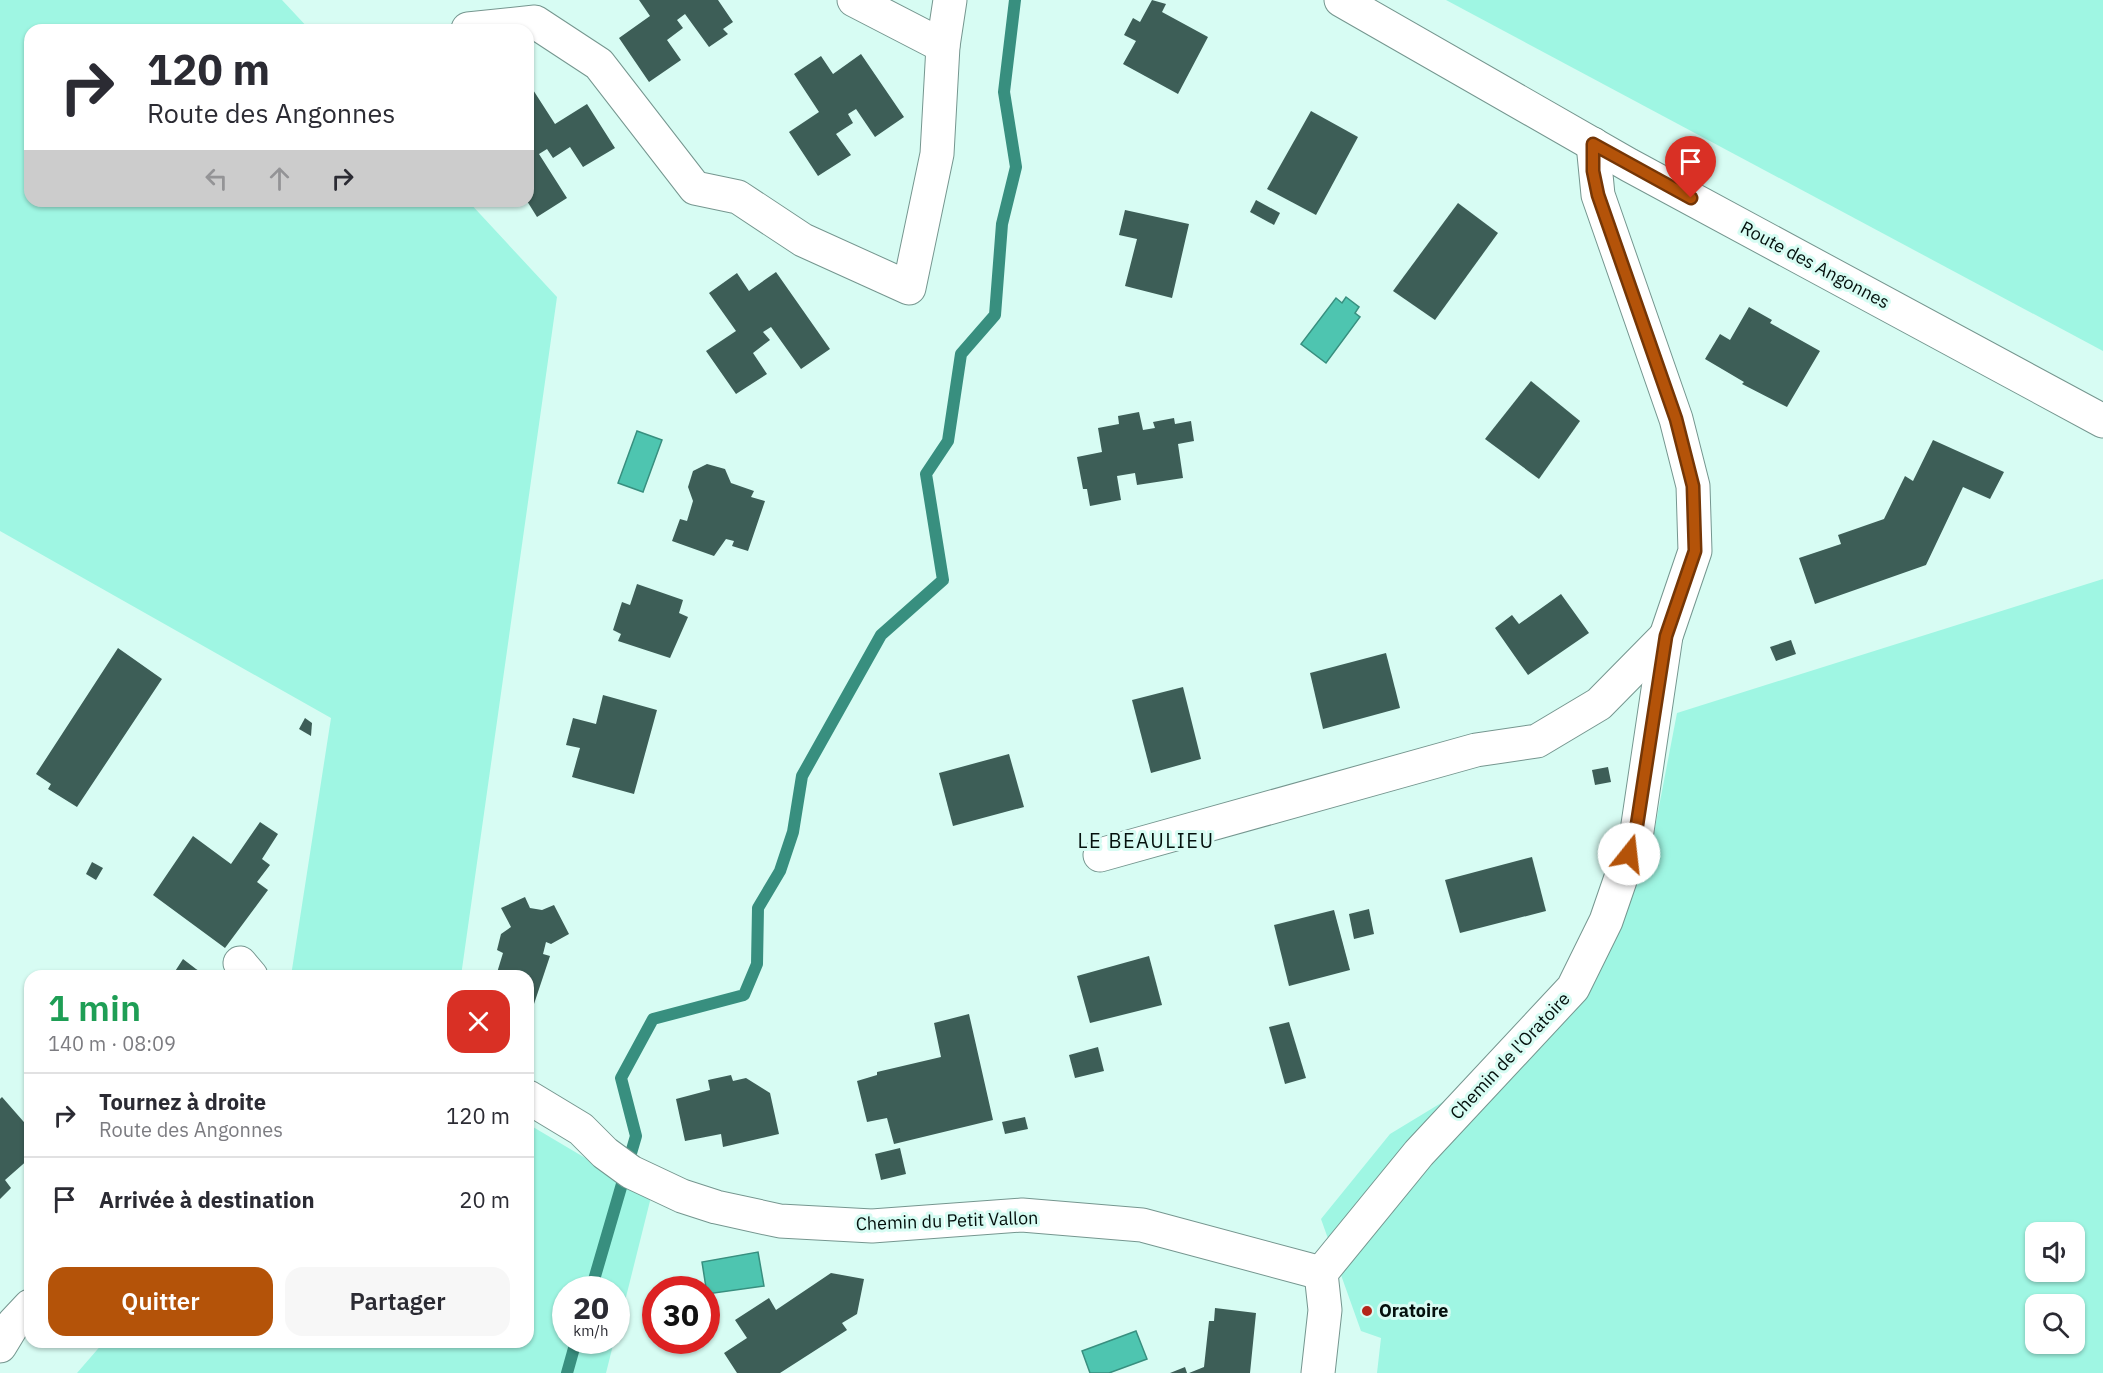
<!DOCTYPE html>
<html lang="fr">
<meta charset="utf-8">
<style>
:root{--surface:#fff;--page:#f7f7f7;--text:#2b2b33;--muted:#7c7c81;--line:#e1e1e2;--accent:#b45309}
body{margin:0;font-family:"IBM Plex Sans",sans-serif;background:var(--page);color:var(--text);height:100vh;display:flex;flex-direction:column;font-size:22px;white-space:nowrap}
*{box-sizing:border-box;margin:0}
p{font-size:20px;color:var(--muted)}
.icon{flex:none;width:33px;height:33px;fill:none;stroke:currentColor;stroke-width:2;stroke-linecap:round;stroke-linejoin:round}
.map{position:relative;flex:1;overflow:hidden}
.details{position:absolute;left:24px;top:970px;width:510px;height:378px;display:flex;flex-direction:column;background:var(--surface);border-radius:18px;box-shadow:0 2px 4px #0004}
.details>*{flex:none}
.top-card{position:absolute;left:24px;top:24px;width:510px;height:183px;border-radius:18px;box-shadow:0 2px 4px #0004;background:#fff;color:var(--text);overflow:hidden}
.controls{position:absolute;left:2025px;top:1222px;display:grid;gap:12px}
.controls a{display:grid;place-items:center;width:60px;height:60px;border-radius:12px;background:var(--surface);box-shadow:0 2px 4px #0004;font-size:30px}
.speed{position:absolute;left:552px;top:1276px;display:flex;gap:12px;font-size:30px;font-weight:700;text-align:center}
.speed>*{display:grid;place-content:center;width:78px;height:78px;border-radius:50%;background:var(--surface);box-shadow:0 2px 4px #0004;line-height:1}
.speed small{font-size:15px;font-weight:400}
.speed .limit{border:9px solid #d22;background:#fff;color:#111}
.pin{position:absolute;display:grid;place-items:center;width:51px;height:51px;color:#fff;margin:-62px -26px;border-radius:50% 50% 50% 0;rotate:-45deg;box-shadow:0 0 6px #0007}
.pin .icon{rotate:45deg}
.me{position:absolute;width:66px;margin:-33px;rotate:16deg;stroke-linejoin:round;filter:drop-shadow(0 0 4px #0008)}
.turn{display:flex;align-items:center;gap:21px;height:126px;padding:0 24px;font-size:27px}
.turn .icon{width:78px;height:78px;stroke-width:2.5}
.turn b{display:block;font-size:42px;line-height:51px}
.lanes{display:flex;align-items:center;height:57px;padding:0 24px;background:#0003;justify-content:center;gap:30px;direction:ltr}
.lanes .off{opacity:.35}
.round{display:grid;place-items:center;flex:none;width:63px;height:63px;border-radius:18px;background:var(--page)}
.head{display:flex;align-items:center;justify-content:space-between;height:102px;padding:0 24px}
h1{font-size:36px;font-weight:600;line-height:45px;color:#1e9e55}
.cta{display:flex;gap:12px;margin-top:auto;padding:12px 24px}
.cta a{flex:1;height:69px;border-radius:18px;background:var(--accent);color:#fff;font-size:24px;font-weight:600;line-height:69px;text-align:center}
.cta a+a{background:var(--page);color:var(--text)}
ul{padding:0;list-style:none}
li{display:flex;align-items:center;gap:18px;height:84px;padding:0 24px;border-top:2px solid var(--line)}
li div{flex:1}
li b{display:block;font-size:22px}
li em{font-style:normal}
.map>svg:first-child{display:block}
.green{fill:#9ff6e3;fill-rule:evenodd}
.water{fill:#4ec5b0;stroke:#388f7f;stroke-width:1.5}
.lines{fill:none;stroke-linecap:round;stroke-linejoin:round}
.stream{stroke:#388f7f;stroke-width:12}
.building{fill:#3d5e57}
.minor-casing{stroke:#75968f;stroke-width:35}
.minor{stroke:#fff;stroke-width:33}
.route-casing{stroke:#753606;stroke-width:15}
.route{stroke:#b45309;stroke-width:10}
.poi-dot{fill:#b4251a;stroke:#d7fcf3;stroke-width:2}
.labels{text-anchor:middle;stroke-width:6;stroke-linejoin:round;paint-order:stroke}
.street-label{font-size:18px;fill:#04100d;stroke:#d7fcf3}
.poi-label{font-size:18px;font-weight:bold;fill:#04100d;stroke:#d7fcf3;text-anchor:start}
.neighbourhood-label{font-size:20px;letter-spacing:1.5px;fill:#04100d;stroke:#d7fcf3}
</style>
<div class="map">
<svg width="2103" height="1373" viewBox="0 0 2103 1373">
<rect width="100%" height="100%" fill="#d7fcf3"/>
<g class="green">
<polygon points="0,0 282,0 310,30 30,30 30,201 468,201 557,297 461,976 291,976 331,718 0,531"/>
<polygon points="1446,0 2103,0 2103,351"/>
<path d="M 2103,579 L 2103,1373 L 1377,1373 L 1381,1338 L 1361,1331 L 1321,1219 L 1390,1134 L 1530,1049 L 1642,843 L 1652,843 L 1677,713 ZM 2036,1233 L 2074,1233 L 2074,1272 L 2036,1272 ZM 2036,1305 L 2074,1305 L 2074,1344 L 2036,1344 Z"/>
<polygon points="528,1124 651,1197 617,1333 616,1290 566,1290 566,1341 614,1341 606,1373 77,1373 103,1343 528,1342"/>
</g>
<g class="water">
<polygon points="1346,297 1359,307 1355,313 1360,317 1326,363 1301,344 1336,298 1342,303"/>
<polygon points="637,431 662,440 643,492 618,483"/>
<polygon points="758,1252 764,1286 707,1294 702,1262"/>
<polygon points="1136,1331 1147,1359 1109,1373 1090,1373 1082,1351"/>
</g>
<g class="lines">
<g class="stream">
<polyline points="591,1290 636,1136 621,1078 653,1019 744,995 757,964 758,908 780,871 793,832 802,776 881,635 943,580 926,474 948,441 961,354 995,315 1002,224 1016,167 1004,92 1015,0"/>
<polyline points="567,1373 576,1341"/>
</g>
</g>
<g class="building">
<polygon points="639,0 718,0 733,22 723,29 728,34 709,47 685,14 677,20 683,28 667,40 681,60 649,82 619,38 650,16"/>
<polygon points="1152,0 1166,4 1162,12 1208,37 1178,94 1123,64 1136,41 1124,35 1133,18 1140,22"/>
<polygon points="861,54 904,117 875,137 856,109 848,114 853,123 836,134 851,155 818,176 789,132 819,112 794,74 821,56 833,74"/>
<polygon points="528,82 555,124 587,104 615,148 583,167 570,147 553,158 547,149 539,154 567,198 537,217 527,201"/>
<polygon points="1311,111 1358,137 1316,215 1267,189"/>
<polygon points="1256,200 1280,213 1274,225 1250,212"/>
<polygon points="1458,203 1498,233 1435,320 1393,291"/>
<polygon points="1125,210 1189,224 1172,298 1125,286 1137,239 1119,235"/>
<polygon points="776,272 830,349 801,369 771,327 763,332 770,340 753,353 767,374 736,394 706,351 736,331 709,293 737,273 749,291"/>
<polygon points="1749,307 1772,320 1770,323 1820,351 1787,407 1742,384 1744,382 1705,359 1720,334 1730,340"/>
<polygon points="1531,381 1580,421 1539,479 1485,439"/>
<polygon points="1139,412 1143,430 1155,428 1153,422 1174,418 1175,424 1191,421 1194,441 1178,444 1183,478 1137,485 1135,473 1117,476 1121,500 1090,506 1087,489 1083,489 1077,457 1102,452 1098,428 1119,424 1118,416"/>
<polygon points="1933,440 2004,472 1990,499 1963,487 1926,565 1815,604 1799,558 1841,544 1838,535 1884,519 1905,476 1913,481"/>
<polygon points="707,464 725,469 731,483 754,491 751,497 765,501 748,551 732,546 734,541 726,539 714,556 672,541 680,519 687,521 693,501 688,487 693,471"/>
<polygon points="637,584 683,600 679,613 688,617 670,658 618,641 621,634 613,630 622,602 630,605"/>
<polygon points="1561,594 1589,633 1528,675 1495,628 1512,615 1519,624"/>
<polygon points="1791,640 1796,654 1776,661 1770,647"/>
<polygon points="118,648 162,679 77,807 48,789 51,784 36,774"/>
<polygon points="1386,653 1400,708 1323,729 1310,673"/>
<polygon points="1183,687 1201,759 1151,773 1132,700"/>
<polygon points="603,695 657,710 634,794 572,777 580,748 566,745 573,718 596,724"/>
<polygon points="305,718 312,723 311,736 299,729"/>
<polygon points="1009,754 1024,807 953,826 939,773"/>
<polygon points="1608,767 1611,782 1595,785 1592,770"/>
<polygon points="260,822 278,834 262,859 270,865 257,882 268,890 225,948 153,895 193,836 231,864"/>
<polygon points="1532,857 1546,911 1460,933 1445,880"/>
<polygon points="92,862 103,868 96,880 86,874"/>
<polygon points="525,897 530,908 542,910 554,905 569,934 551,944 546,942 543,954 550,956 528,1022 528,976 496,976 503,953 497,950 501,934 511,927 501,908"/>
<polygon points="1369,909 1374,934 1354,939 1349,914"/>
<polygon points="1334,910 1350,970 1289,986 1274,925"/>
<polygon points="1149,956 1162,1005 1090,1023 1077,976"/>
<polygon points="183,959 196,969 207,976 172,976"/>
<polygon points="969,1014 993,1120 894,1144 887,1118 867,1122 857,1081 877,1075 877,1072 941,1057 934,1023"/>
<polygon points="1289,1022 1306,1078 1285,1084 1269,1027"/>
<polygon points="1098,1047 1104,1071 1075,1078 1069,1055"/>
<polygon points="731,1075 733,1081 746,1078 770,1093 779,1134 723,1147 721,1134 685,1141 676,1099 710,1090 708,1080"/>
<polygon points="2,1097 30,1129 30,1158 5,1180 11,1188 0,1199 0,1099"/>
<polygon points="1025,1117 1028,1129 1005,1134 1002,1122"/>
<polygon points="900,1148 906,1174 881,1180 875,1154"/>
<polygon points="831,1273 864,1279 857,1314 842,1323 847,1330 780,1373 737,1373 724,1353 747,1338 735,1320 769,1298 776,1310"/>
<polygon points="1215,1308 1256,1313 1250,1373 1189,1373 1204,1367 1209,1321 1214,1321"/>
<polygon points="1185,1367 1187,1373 1170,1373"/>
</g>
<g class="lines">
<g class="minor-casing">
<g id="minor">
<polyline points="854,0 943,46"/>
<polyline points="1341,0 1629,165 2103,421"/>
<polyline points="468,29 535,22 599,64 695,188 738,197 803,240 909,288 937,154 943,46 950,0"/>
<polyline points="1100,855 1476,750 1537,741 1599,704 1666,636"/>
<polyline points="240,963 251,976"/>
<polyline points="528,1097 581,1129 605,1153 631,1172 682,1196 716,1207 780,1221 872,1226 1022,1215 1142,1225 1321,1273"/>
<polyline points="0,1346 14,1323 30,1306"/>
<polyline points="1318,1373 1325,1310 1321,1273 1419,1153 1573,988 1606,921 1637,831 1666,636 1695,551 1693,486 1676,419 1598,195 1593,144"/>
</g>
</g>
<use href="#minor" class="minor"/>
</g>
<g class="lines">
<g class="route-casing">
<polyline id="route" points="1629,854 1636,831 1666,636 1695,551 1693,486 1676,419 1598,195 1593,171 1593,144 1691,198"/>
</g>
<use href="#route" class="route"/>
</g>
<circle class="poi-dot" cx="1367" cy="1311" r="6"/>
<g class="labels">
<g class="street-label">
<text transform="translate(1815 265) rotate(28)" y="6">Route des Angonnes</text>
<text transform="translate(1510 1056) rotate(-47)" y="6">Chemin de l'Oratoire</text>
<text transform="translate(947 1221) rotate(-2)" y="6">Chemin du Petit Vallon</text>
</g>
<g class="poi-label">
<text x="1379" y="1317">Oratoire</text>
</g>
<g class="neighbourhood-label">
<text x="1146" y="848">LE BEAULIEU</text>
</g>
</g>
</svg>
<div class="controls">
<a><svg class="icon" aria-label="sound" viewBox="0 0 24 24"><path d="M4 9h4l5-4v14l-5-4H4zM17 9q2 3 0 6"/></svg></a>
<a><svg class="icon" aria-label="search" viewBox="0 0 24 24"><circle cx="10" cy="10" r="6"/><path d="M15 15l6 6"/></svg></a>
</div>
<div class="speed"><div>20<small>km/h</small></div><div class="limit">30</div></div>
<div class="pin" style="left:1691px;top:198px;background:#d93025"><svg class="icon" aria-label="arrive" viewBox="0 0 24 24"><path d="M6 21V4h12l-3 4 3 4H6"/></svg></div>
<svg class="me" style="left:1629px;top:854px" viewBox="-20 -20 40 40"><circle r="19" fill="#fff"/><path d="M0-13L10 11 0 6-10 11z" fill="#b45309"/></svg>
<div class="top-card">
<div class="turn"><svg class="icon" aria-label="right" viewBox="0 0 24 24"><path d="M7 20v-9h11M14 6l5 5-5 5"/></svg><div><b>120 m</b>Route des Angonnes</div></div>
<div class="lanes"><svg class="icon off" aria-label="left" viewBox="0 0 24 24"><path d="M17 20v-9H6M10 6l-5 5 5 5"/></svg><svg class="icon off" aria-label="ahead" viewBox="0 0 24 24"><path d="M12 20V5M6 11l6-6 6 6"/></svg><svg class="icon" aria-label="right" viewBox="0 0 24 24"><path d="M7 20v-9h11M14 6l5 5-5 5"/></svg></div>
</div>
<section class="details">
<div class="head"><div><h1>1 min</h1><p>140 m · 08:09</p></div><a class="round" style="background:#d93025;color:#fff"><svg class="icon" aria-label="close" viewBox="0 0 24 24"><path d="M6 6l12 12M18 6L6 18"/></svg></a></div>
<ul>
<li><svg class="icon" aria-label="right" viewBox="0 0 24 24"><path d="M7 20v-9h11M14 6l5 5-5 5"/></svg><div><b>Tournez à droite</b><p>Route des Angonnes</p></div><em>120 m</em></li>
<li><svg class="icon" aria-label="arrive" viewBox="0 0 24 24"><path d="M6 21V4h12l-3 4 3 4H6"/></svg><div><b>Arrivée à destination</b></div><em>20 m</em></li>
</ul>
<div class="cta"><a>Quitter</a><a>Partager</a></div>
</section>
</div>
